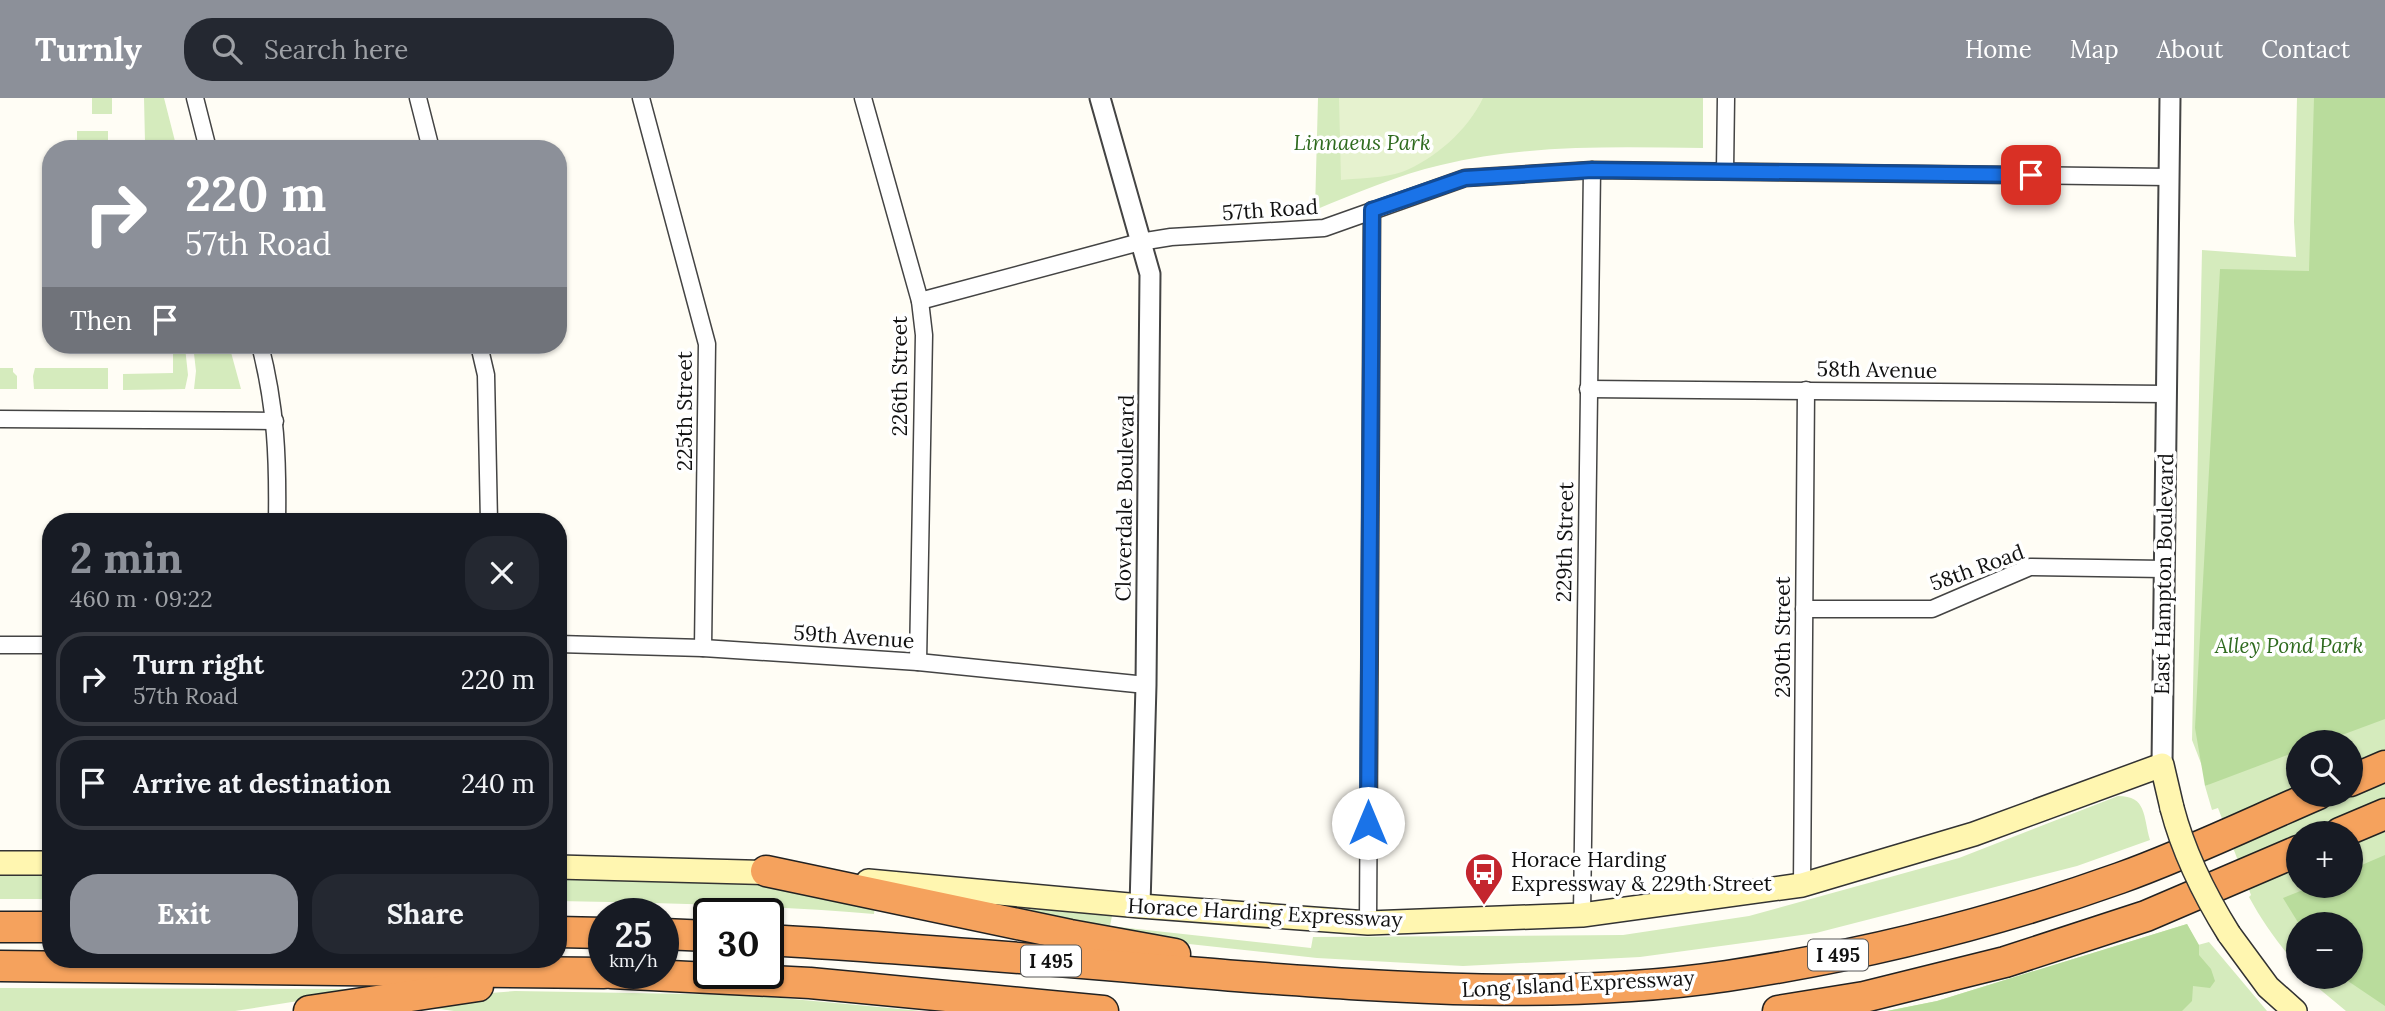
<!DOCTYPE html>
<meta charset="utf-8">
<style>
:root{--surface:#171b24;--page:#242831;--text:#f1f3f6;--muted:#9ea1a6;--line:#363941;--accent:#8c9099}
body{margin:0;font-family:Lora,serif;background:var(--page);color:var(--text);height:100vh;display:flex;flex-direction:column;font-size:26px;white-space:nowrap}
*{box-sizing:border-box;margin:0}
p{font-size:23px;color:var(--muted)}
.icon{flex:none;width:38px;height:38px;fill:none;stroke:currentColor;stroke-width:2;stroke-linecap:round;stroke-linejoin:round}
.map{position:relative;flex:1;overflow:hidden}
.details{position:absolute;left:42px;top:415px;width:525px;height:455px;display:flex;flex-direction:column;background:var(--surface);border-radius:28px;box-shadow:0 2px 5px #0004}
.details>*{flex:none}
.guide{position:absolute;left:42px;top:42px;width:525px;height:214px;border-radius:28px;box-shadow:0 2px 5px #0004;background:#8c9099;color:#fff;overflow:hidden}
.buttons{position:absolute;left:2286px;top:632px;display:grid;gap:14px}
.buttons a{display:grid;place-items:center;width:77px;height:77px;border-radius:50%;background:var(--surface);box-shadow:0 2px 5px #0004;font-size:35px}
.speed{position:absolute;left:588px;top:800px;display:flex;gap:14px;font-size:35px;font-weight:700;text-align:center}
.speed>*{display:grid;place-content:center;width:91px;height:91px;border-radius:50%;background:var(--surface);box-shadow:0 2px 5px #0004;line-height:1}
.speed small{font-size:18px;font-weight:400}
.speed .limit{border:4px solid #111;border-radius:10px;background:#fff;color:#111}
.pin{position:absolute;display:grid;place-items:center;width:60px;height:60px;color:#fff;margin:-30px;border-radius:14px;box-shadow:0 4px 10px #0006}
.me{position:absolute;width:77px;margin:-38px;rotate:0deg;stroke-linejoin:round;filter:drop-shadow(0 0 5px #0008)}
.turn{display:flex;align-items:center;gap:24px;height:147px;padding:0 28px;font-size:32px}
.turn .icon{width:91px;height:91px;stroke-width:2.5}
.turn b{display:block;font-size:49px;line-height:60px}
.then{display:flex;align-items:center;height:66px;padding:0 28px;background:#0003;gap:14px;font-size:26px}
.round{display:grid;place-items:center;flex:none;width:74px;height:74px;border-radius:28px;background:var(--page)}
.headline{display:flex;align-items:center;justify-content:space-between;height:119px;padding:0 28px}
h1{font-size:42px;font-weight:800;line-height:52px;color:var(--accent)}
.primary-button{display:flex;gap:14px;margin-top:auto;padding:14px 28px}
.primary-button a{flex:1;height:80px;border-radius:28px;background:var(--accent);color:#fff;font-size:28px;font-weight:800;line-height:80px;text-align:center}
.primary-button a+a{background:var(--page);color:var(--text)}
ul{padding:0;list-style:none}
li{display:flex;align-items:center;gap:21px;height:94px;margin:0 14px 10px;padding:0 14px;border:4px solid var(--line);border-radius:28px}
li div{flex:1}
li b{display:block;font-size:26px}
li em{font-style:normal}
header{display:flex;align-items:center;gap:42px;box-sizing:border-box;height:98px;padding:0 35px;background:var(--accent);color:#fff}
header strong{font-size:33px}
nav{display:flex;gap:38px;margin-inline-start:auto;font-size:24px}
.search{width:490px;height:63px;background:var(--page);display:flex;align-items:center;gap:18px;box-sizing:border-box;padding:0 24px;border-radius:28px;color:var(--muted);font-size:26px}
.map>svg:first-child{display:block}
.green{fill:#d5ebbd;fill-rule:evenodd}
.forest{fill:#b9dc9c}
.pitch{fill:#e6f2cf}
.lines{fill:none;stroke-linecap:round;stroke-linejoin:round}
.minor-casing{stroke:#444;stroke-width:19}
.tertiary-casing{stroke:#444;stroke-width:23}
.secondary-casing{stroke:#333;stroke-width:26}
.motorway-casing{stroke:#222;stroke-width:33}
.minor{stroke:#fff;stroke-width:16}
.tertiary{stroke:#fff;stroke-width:19}
.secondary{stroke:#fff6b0;stroke-width:23}
.motorway{stroke:#f5a25d;stroke-width:30}
.secondary-bridge-casing{stroke:#333;stroke-width:26;stroke-linecap:butt}
.secondary-bridge{stroke:#fff6b0;stroke-width:23}
.route-casing{stroke:#114b97;stroke-width:18}
.route{stroke:#1a73e8;stroke-width:12}
.labels{text-anchor:middle;stroke-width:7;stroke-linejoin:round;paint-order:stroke}
.shield{fill:#fff;stroke:#585858;stroke-width:2}
.shield-label{font-size:19px;font-weight:bold;fill:#111}
.park-label{font-size:21px;font-style:italic;fill:#2f6b1f;stroke:#fff}
.street-label{font-size:21px;fill:#111;stroke:#fff}
.poi-label{font-size:21px;fill:#111;stroke:#fff;text-anchor:start}
</style>
<header>
<strong>Turnly</strong>
<div class="search"><svg class="icon" aria-label="search" viewBox="0 0 24 24"><circle cx="10" cy="10" r="6"/><path d="M15 15l6 6"/></svg>Search here</div>
<nav><a>Home</a><a>Map</a><a>About</a><a>Contact</a></nav>
</header>
<div class="map">
<svg width="2385" height="913" viewBox="0 0 2385 913">
<rect width="100%" height="100%" fill="#fffdf5"/>
<g class="green">
<rect x="92" y="0" width="20" height="16"/>
<polygon points="144,0 164,0 177,51 133,51 133,44 145,44"/>
<path d="M 1318,0 L 1703,0 L 1703,50 C 1616,49 1527,46 1441,67 C 1398,77 1356,95 1315,112 Z"/>
<path d="M 2297,0 L 2385,0 L 2385,913 L 2346,913 L 2305,879 L 2350,878 L 2350,826 L 2298,826 L 2298,869 C 2279,846 2263,825 2249,799 L 2251,797 L 2218,710 L 2212,712 L 2205,688 L 2209,686 L 2192,642 L 2202,152 L 2296,159 L 2294,124 ZM 2298,644 L 2350,644 L 2350,696 L 2298,696 ZM 2298,735 L 2350,735 L 2350,788 L 2298,788 Z"/>
<rect x="77" y="33" width="31" height="18"/>
<polygon points="173,247 184,247 185,249 188,277 185,291 123,292 123,276 173,275"/>
<polygon points="193,247 229,247 241,291 194,291 196,273"/>
<polygon points="0,270 13,270 13,274 17,278 17,291 0,291"/>
<polygon points="35,270 108,270 108,291 34,291 33,278"/>
<path d="M 2118,698 C 2147,698 2143,718 2150,742 L 2077,768 L 1816,835 L 1640,859 L 1463,868 L 1317,860 L 1189,846 L 1099,833 L 908,796 L 1112,818 L 1110,828 L 1311,850 L 1313,839 L 1623,837 L 1749,818 L 1959,760 Z"/>
<rect x="0" y="776" width="51" height="25"/>
<path d="M 558,777 L 776,786 L 875,807 L 874,816 C 769,807 664,805 558,803 Z"/>
<polygon points="2187,826 2198,847 2209,844 2267,913 1887,913 1937,903"/>
<polygon points="0,890 374,891 235,913 0,913"/>
<polygon points="515,893 749,897 922,913 454,913 412,907 451,898"/>
</g>
<g class="forest">
<polygon points="2314,0 2385,0 2385,621 2323,644 2298,644 2298,653 2205,688 2195,630 2220,171 2309,173"/>
<polygon points="2385,757 2385,908 2342,879 2350,878 2350,826 2299,826 2283,800 2313,788 2350,788 2350,772"/>
<polygon points="2187,826 2199,847 2199,857 2211,871 2215,883 2210,890 2193,888 2192,903 2182,913 1887,913 1937,903"/>
</g>
<path class="pitch" d="M 1339,0 L 1483,0 C 1468,32 1435,61 1402,74 C 1384,80 1361,80 1341,82 Z"/>
<g class="lines">
<g class="minor-casing">
<g id="minor">
<polyline points="195,0 208,51"/>
<polyline points="418,0 431,51"/>
<polyline points="641,0 707,246 703,550"/>
<polyline points="863,0 920,203 924,237 918,564"/>
<polyline points="1725,73 1726,0"/>
<polyline points="920,203 1140,144 1171,139 1324,130 1465,80 1592,72 2169,79"/>
<path d="M 260,247 C 276,309 278,360 277,424"/>
<polyline points="479,247 486,277 489,424"/>
<polyline points="1588,291 2165,296"/>
<polyline points="0,321 275,323"/>
<polyline points="1804,511 1932,511 2030,469 2164,471"/>
<polyline points="558,546 703,550 918,564 1146,587"/>
<polyline points="0,547 51,547"/>
<polyline points="1802,787 1806,292"/>
<polyline points="1582,817 1592,72"/>
<polyline points="1368,825 1372,112"/>
</g>
</g>
<g class="tertiary-casing">
<g id="tertiary">
<polyline points="1100,0 1150,176 1146,587 1140,808"/>
<polyline points="2162,667 2170,0"/>
</g>
</g>
<g class="secondary-casing">
<g id="secondary">
<polyline points="0,765 51,765"/>
<polyline points="558,769 782,775"/>
<polyline points="868,783 1140,808 1368,825 1582,817 1802,787 1974,736 2162,667 2172,710"/>
<polyline points="2229,836 2268,889 2295,913"/>
</g>
</g>
<g class="motorway-casing">
<g id="motorway">
<polyline points="2350,683 2385,668"/>
<polyline points="2340,735 2385,716"/>
<polyline points="766,773 1070,837 1175,856"/>
<polyline points="0,829 51,829"/>
<polyline points="558,834 604,835"/>
<polyline points="663,836 709,838"/>
<path d="M 768,842 C 924,851 1080,865 1236,878 C 1399,890 1564,902 1727,878 C 1860,858 1994,825 2120,780 C 2187,756 2253,724 2318,696"/>
<polyline points="0,868 604,875"/>
<polyline points="611,875 810,885 1103,913"/>
<polyline points="309,913 478,888"/>
<polyline points="1778,913 1864,899 2005,864 2146,818 2298,753"/>
</g>
</g>
<use href="#minor" class="minor"/>
<use href="#tertiary" class="tertiary"/>
<use href="#secondary" class="secondary"/>
<use href="#motorway" class="motorway"/>
<g class="secondary-bridge-casing">
<path id="secondary-bridge" d="M 2172,710 C 2184,756 2204,796 2229,836"/>
</g>
<use href="#secondary-bridge" class="secondary-bridge"/>
</g>
<g class="lines">
<g class="route-casing">
<polyline id="route" points="1368,725 1372,112 1465,80 1592,72 2031,77"/>
</g>
<use href="#route" class="route"/>
</g>
<defs>
<g id="bus-pin" transform="scale(2.0125)"><path d="M0 17L-7.5 6A9.5 9.5 0 1 1 7.5 6Z" fill="#c4262e" stroke="#fff"/><path d="M-5-6H5V4H4V6H2V4H-2V6H-4V4H-5ZM-3.5-4V0h7V-4ZM-3.5 1.2v1.5H-2V1.2ZM2 1.2v1.5H3.5V1.2Z" fill="#fff"/></g>
</defs>
<g fill-rule="evenodd">
<use href="#bus-pin" x="1484" y="774"/>
</g>
<g class="labels">
<g class="shield">
<rect x="1808" y="841.5" width="60" height="31" rx="5"/>
<rect x="1021" y="847.5" width="60" height="31" rx="5"/>
</g>
<g class="shield-label">
<text x="1838" y="864">I 495</text>
<text x="1051" y="870">I 495</text>
</g>
<g class="park-label">
<text x="1362" y="52">Linnaeus Park</text>
<text x="2289" y="555">Alley Pond Park</text>
</g>
<g class="street-label">
<text transform="translate(1270 112) rotate(-4)" y="7">57th Road</text>
<text transform="translate(1877 272) rotate(1)" y="7">58th Avenue</text>
<text transform="translate(900 278) rotate(-90)" y="7">226th Street</text>
<text transform="translate(685 313) rotate(-90)" y="7">225th Street</text>
<text transform="translate(1125 400) rotate(-89)" y="7">Cloverdale Boulevard</text>
<text transform="translate(1565 444) rotate(-89)" y="7">229th Street</text>
<text transform="translate(1977 470) rotate(-20)" y="7">58th Road</text>
<text transform="translate(2164 476) rotate(-89)" y="7">East Hampton Boulevard</text>
<text transform="translate(854 539) rotate(4)" y="7">59th Avenue</text>
<text transform="translate(1783 539) rotate(-90)" y="7">230th Street</text>
<text transform="translate(1265 815) rotate(3)" y="7">Horace Harding Expressway</text>
<text transform="translate(1578 886) rotate(-3)" y="7">Long Island Expressway</text>
</g>
<g class="poi-label">
<text x="1511" y="769">Horace Harding<tspan x="1511" dy="24">Expressway &amp; 229th Street</tspan></text>
</g>
</g>
</svg>
<div class="buttons">
<a><svg class="icon" aria-label="search" viewBox="0 0 24 24"><circle cx="10" cy="10" r="6"/><path d="M15 15l6 6"/></svg></a>
<a>+</a>
<a>−</a>
</div>
<div class="speed"><div>25<small>km/h</small></div><div class="limit">30</div></div>
<div class="pin" style="left:2031px;top:77px;background:#d93025"><svg class="icon" aria-label="arrive" viewBox="0 0 24 24"><path d="M6 21V4h12l-3 4 3 4H6"/></svg></div>
<svg class="me" style="left:1368px;top:725px" viewBox="-20 -20 40 40"><circle r="19" fill="#fff"/><path d="M0-13L10 11 0 6-10 11z" fill="#1a73e8"/></svg>
<div class="guide">
<div class="turn"><svg class="icon" aria-label="right" viewBox="0 0 24 24"><path d="M7 20v-9h11M14 6l5 5-5 5"/></svg><div><b>220 m</b>57th Road</div></div>
<div class="then">Then<svg class="icon" aria-label="arrive" viewBox="0 0 24 24"><path d="M6 21V4h12l-3 4 3 4H6"/></svg></div>
</div>
<section class="details">
<div class="headline"><div><h1>2 min</h1><p>460 m · 09:22</p></div><a class="round"><svg class="icon" aria-label="close" viewBox="0 0 24 24"><path d="M6 6l12 12M18 6L6 18"/></svg></a></div>
<ul>
<li><svg class="icon" aria-label="right" viewBox="0 0 24 24"><path d="M7 20v-9h11M14 6l5 5-5 5"/></svg><div><b>Turn right</b><p>57th Road</p></div><em>220 m</em></li>
<li><svg class="icon" aria-label="arrive" viewBox="0 0 24 24"><path d="M6 21V4h12l-3 4 3 4H6"/></svg><div><b>Arrive at destination</b></div><em>240 m</em></li>
</ul>
<div class="primary-button"><a>Exit</a><a>Share</a></div>
</section>
</div>
